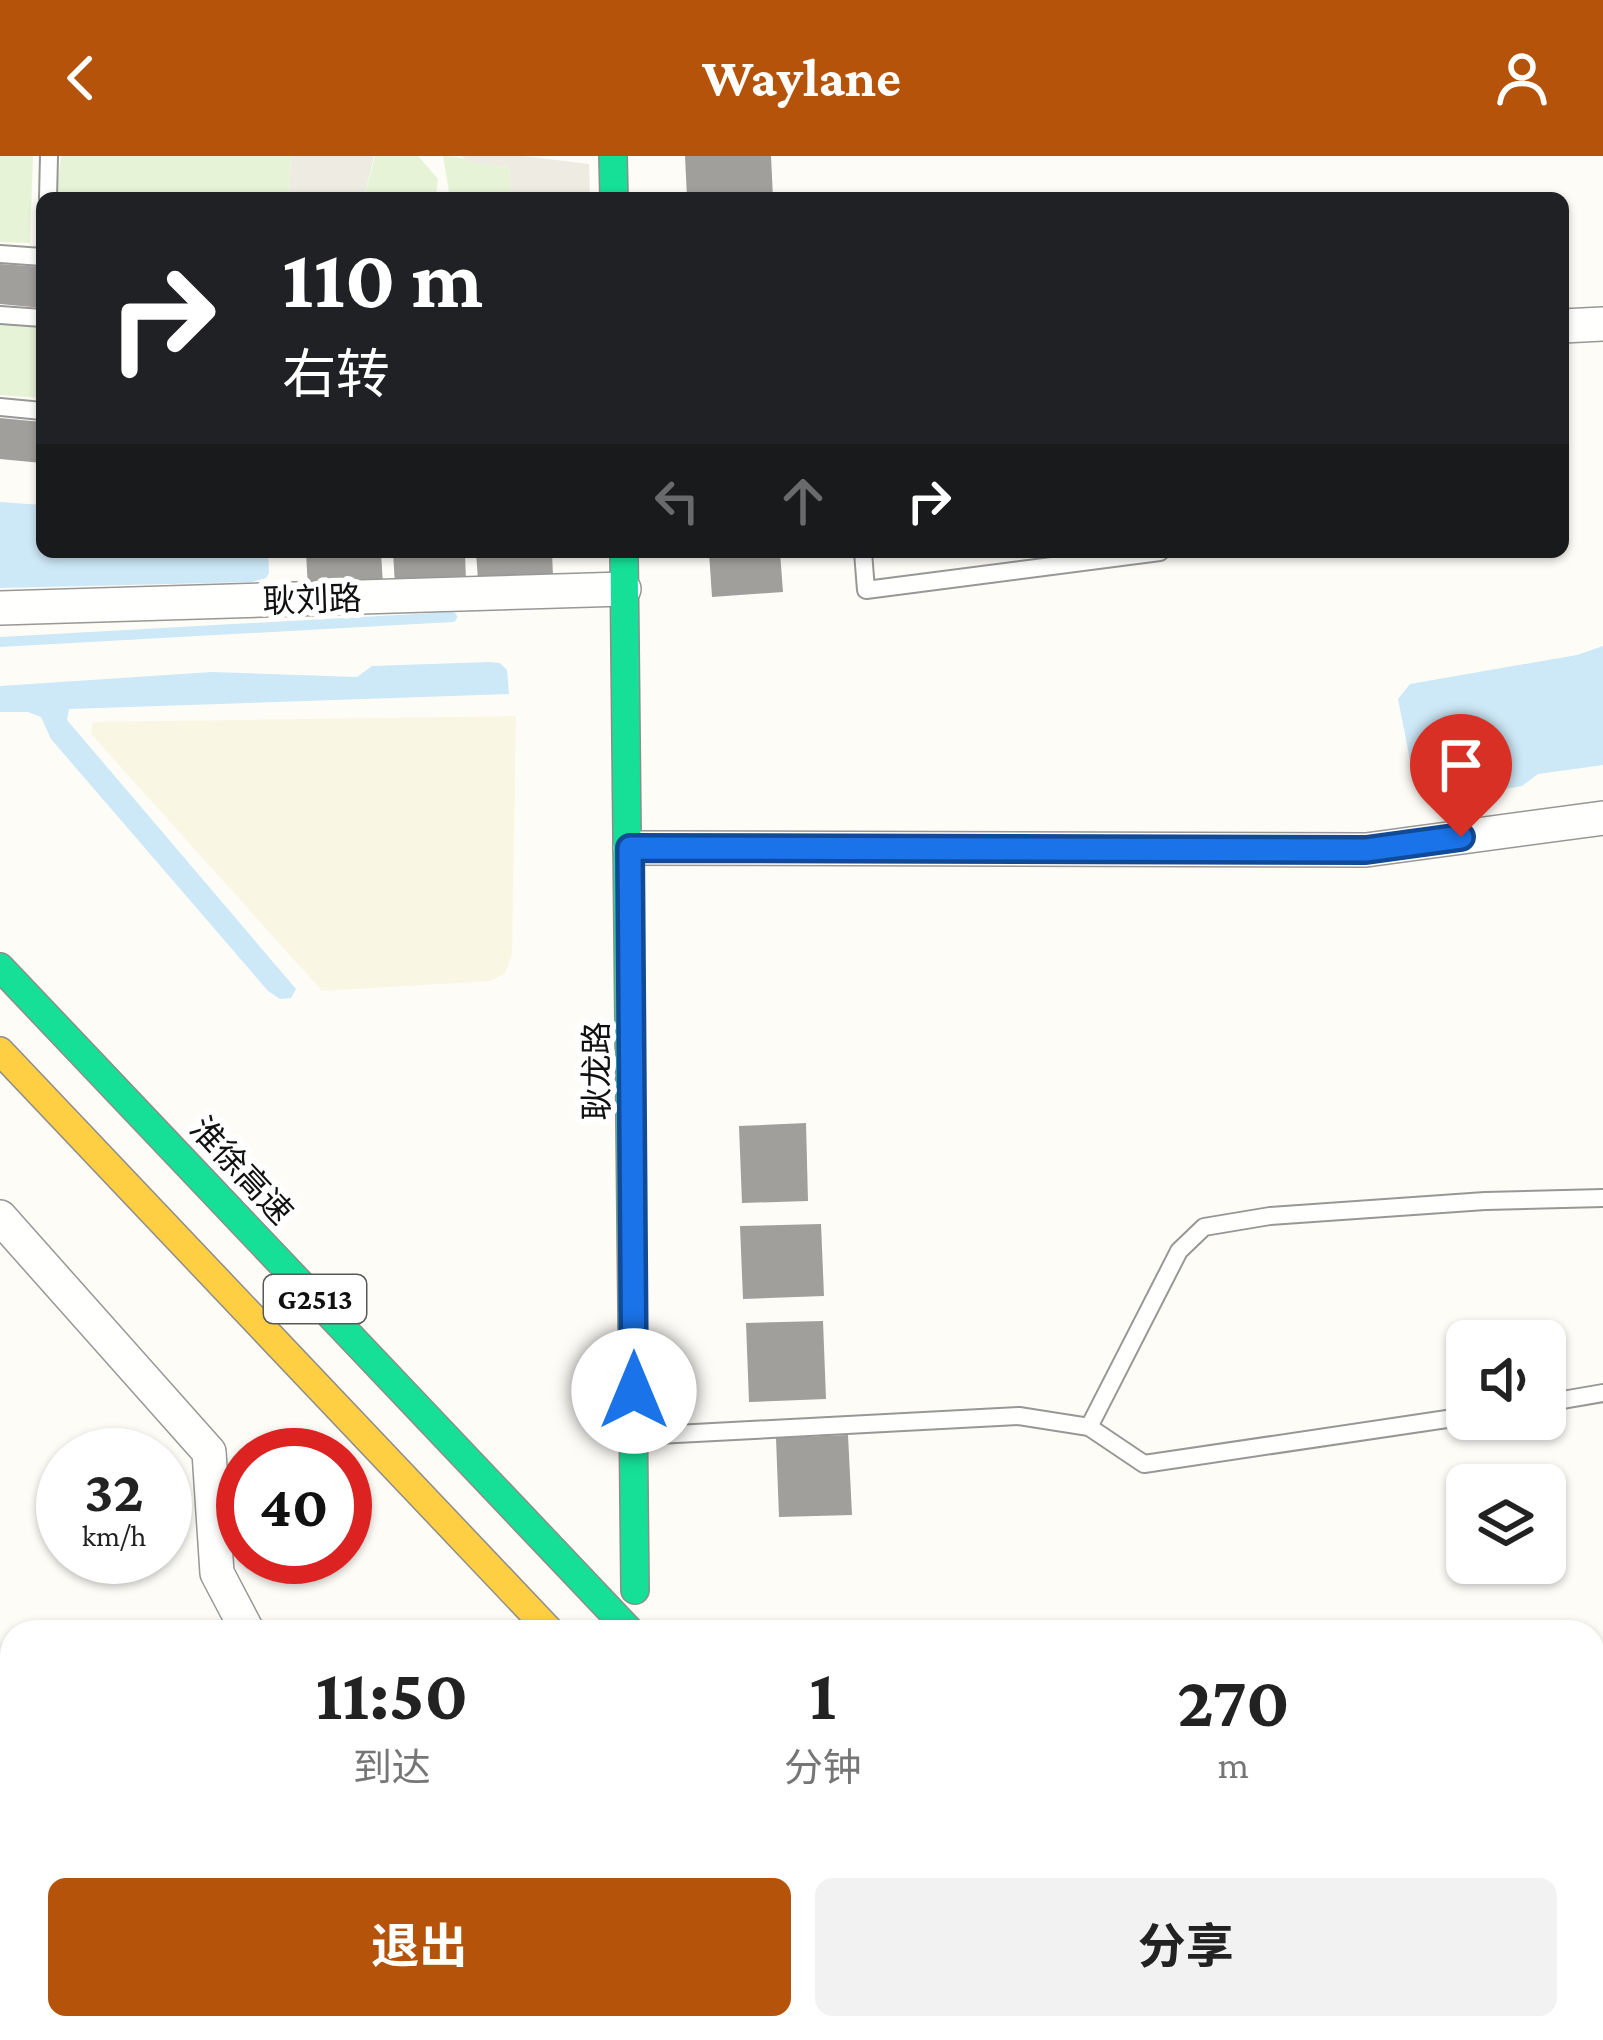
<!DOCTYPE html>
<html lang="zh">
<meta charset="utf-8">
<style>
:root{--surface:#fff;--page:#f2f2f2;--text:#222;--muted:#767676;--accent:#b45309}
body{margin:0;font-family:"Crimson Pro","Noto Sans SC",serif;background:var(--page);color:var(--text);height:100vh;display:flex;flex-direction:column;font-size:45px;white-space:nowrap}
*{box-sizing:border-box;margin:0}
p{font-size:39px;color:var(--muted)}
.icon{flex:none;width:66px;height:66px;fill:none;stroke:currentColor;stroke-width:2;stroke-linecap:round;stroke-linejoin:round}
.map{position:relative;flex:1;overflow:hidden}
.panel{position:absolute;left:0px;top:1464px;width:1605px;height:420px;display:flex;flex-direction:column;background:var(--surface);border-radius:36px 36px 0 0;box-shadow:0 3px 9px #0004}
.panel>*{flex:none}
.banner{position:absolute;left:36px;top:36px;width:1533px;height:366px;border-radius:18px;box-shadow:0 3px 9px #0004;background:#202124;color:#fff;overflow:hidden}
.buttons{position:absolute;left:1446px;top:1164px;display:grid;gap:24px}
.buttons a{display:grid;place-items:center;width:120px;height:120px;border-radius:18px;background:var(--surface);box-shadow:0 3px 9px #0004;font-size:60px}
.speed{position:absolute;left:36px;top:1272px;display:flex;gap:24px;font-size:60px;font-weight:700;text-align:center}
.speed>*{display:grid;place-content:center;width:156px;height:156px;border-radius:50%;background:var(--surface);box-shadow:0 3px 9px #0004;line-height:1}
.speed small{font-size:30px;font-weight:400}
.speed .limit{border:18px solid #d22;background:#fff;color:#111}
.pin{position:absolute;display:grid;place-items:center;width:102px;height:102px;color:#fff;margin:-123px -51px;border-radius:50% 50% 50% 0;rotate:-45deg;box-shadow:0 0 12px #0007}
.pin .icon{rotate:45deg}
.me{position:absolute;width:132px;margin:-66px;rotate:0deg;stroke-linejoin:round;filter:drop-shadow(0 0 9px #0008)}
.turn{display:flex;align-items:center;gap:42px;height:252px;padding:0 48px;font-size:54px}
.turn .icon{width:156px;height:156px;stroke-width:2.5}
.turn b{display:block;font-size:84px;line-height:102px}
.lanes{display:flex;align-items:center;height:114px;padding:0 48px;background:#0003;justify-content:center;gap:60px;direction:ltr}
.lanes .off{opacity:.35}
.eta{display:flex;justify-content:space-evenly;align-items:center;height:204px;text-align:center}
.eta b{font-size:72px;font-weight:700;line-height:84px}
.primary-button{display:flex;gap:24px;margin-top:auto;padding:24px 48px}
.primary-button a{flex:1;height:138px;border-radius:18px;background:var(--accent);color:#fff;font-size:48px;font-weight:700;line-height:138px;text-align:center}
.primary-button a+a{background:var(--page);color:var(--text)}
header{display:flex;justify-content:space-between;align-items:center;height:156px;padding:0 48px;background:var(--accent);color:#fff;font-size:54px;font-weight:700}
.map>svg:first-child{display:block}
.farmland{fill:#f9f7e4}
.green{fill:#e7f3d7}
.plaza{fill:#edebe2}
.water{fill:#cde8f7}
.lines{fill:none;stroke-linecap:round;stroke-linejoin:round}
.stream{stroke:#cde8f7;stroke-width:10}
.building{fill:#a19f9c}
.lane-casing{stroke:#979795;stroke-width:20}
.street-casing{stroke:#979795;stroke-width:36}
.fast-casing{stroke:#8e8d8b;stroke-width:30}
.slow-casing{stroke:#8e8d8b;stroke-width:30}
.lane{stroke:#fffffe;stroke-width:16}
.street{stroke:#fffffe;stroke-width:33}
.fast{stroke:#16e098;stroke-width:27}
.slow{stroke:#ffcf43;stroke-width:27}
.rail{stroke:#d9c6c7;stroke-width:9}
.route-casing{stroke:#114b97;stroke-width:30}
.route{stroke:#1a73e8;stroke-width:21}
.labels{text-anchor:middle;stroke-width:12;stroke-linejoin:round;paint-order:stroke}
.shield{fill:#fff;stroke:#585858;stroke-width:3}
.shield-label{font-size:30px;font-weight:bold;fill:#111}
.street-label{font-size:33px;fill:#111;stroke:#fff}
</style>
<header><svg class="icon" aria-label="back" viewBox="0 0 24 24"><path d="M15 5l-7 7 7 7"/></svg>Waylane<svg class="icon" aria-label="person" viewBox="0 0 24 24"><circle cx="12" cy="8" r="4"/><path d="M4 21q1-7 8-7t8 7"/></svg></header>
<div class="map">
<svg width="1603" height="1884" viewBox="0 0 1603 1884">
<rect width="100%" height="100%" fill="#fdfcf7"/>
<polygon class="farmland" points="516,560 512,799 505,817 491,825 322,835 91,578 93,566"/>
<g class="green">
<polygon points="0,0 33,0 30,87 0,86"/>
<polygon points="61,0 291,0 289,42 56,42"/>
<polygon points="375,0 418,0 438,23 436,38 430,42 364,42"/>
<path d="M 443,0 C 465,0 485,10 509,11 L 512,42 L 450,42 Z"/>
<polygon points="0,168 42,172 42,242 0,239"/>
</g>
<g class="plaza">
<polygon points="291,0 374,0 364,42 289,42"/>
<polygon points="461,0 523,0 589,8 590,42 512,42 509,11 472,7"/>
</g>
<g class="water">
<polygon points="0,346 42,349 42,396 268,396 269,417 266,422 252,426 0,432"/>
<polygon points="1603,490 1603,609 1538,618 1522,630 1485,636 1428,634 1412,614 1398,543 1410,528 1577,499"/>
<polygon points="489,506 500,507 507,514 509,538 69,553 67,564 296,833 291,842 280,843 268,835 51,583 41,561 28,556 0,556 0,530 212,516 357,521 372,510"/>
<polygon points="0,1650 12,1652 12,1826 0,1822"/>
<polygon points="134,1872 569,1872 565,1884 166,1884"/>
</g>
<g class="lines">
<g class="stream">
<polyline points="0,486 452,461"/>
<polyline points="1593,1869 1603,1866"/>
<polyline points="1544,1884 1584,1872"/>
</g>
</g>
<g class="building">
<polygon points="685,0 771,0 773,42 687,42"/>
<polygon points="0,108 42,111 42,152 0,148"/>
<polygon points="0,262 42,266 42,307 0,303"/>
<polygon points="306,396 381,396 383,429 308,433"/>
<polygon points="393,396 465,396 466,426 395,429"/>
<polygon points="476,396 552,396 553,420 478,424"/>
<polygon points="709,396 780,396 783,436 712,441"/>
<polygon points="806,967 808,1045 742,1047 739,970"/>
<polygon points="821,1068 824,1140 743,1143 740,1070"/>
<polygon points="823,1165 826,1243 749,1246 746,1167"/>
<polygon points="848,1279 852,1359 779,1361 776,1282"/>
</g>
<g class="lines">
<g class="lane-casing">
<g id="lane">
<polyline points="48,42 49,0"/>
<polyline points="0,98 42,101"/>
<polyline points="0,159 42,162"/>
<polyline points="0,251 42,255"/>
<polyline points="863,396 866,434 1160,396"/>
<polyline points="1545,1247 1603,1237"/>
<polyline points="1089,1271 1179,1095 1204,1071 1270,1060 1485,1045 1603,1042"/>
<polyline points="638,1280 1019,1260 1089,1271 1144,1308 1467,1260"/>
</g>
</g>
<g class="street-casing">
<g id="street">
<polyline points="1563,170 1603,168"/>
<polyline points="0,452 624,433"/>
<polyline points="630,692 1366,694 1603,662"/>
<polyline points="0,1061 209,1296 217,1417 248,1476"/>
</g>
</g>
<g class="fast-casing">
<g id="fast">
<polyline points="613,0 614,42"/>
<polyline points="624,396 635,1434"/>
<polyline points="0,811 631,1476"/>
<polyline points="649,1872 650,1884"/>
<polyline points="912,1872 922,1884"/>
</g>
</g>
<g class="slow-casing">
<g id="slow">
<polyline points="0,895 551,1476"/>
<polyline points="989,1872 999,1884"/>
</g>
</g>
<use href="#lane" class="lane"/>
<use href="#street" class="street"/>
<use href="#fast" class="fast"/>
<use href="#slow" class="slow"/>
<g class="rail">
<polyline points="0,1605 12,1606"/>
<polyline points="0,1627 12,1629"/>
<polyline points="1593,1815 1603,1817"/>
<polyline points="1593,1841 1603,1842"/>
</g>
</g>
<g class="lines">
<g class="route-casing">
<polyline id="route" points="634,1235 630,692 1366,694 1461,681"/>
</g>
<use href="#route" class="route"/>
</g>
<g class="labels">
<rect class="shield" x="264" y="1119" width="102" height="48" rx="9"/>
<g class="shield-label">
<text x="315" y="1153">G2513</text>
</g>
<g class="street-label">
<text transform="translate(312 443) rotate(-2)" y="12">耿刘路</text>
<text transform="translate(596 915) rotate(-90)" y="12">耿龙路</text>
<text transform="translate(242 1014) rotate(47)" y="12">淮徐高速</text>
</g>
</g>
</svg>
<div class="buttons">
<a><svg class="icon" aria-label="sound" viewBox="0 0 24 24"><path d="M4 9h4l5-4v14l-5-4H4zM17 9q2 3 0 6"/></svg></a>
<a><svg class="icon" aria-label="layers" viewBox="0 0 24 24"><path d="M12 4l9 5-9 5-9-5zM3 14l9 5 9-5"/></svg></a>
</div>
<div class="speed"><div>32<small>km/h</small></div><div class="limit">40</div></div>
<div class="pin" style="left:1461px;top:681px;background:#d93025"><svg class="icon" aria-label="arrive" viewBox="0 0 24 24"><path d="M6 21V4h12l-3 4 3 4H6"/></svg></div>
<svg class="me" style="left:634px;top:1235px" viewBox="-20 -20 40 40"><circle r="19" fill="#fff"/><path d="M0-13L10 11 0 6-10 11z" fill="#1a73e8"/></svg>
<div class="banner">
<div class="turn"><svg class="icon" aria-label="right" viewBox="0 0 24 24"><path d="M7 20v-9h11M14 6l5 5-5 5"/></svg><div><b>110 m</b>右转</div></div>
<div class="lanes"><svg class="icon off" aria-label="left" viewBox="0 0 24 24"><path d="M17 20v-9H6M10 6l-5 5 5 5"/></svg><svg class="icon off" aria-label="ahead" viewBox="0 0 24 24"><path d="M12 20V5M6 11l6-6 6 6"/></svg><svg class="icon" aria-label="right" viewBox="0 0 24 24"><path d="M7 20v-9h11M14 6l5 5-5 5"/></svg></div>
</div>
<section class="panel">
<div class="eta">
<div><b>11:50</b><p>到达</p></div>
<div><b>1</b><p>分钟</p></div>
<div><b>270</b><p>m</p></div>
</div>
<div class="primary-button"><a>退出</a><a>分享</a></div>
</section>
</div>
